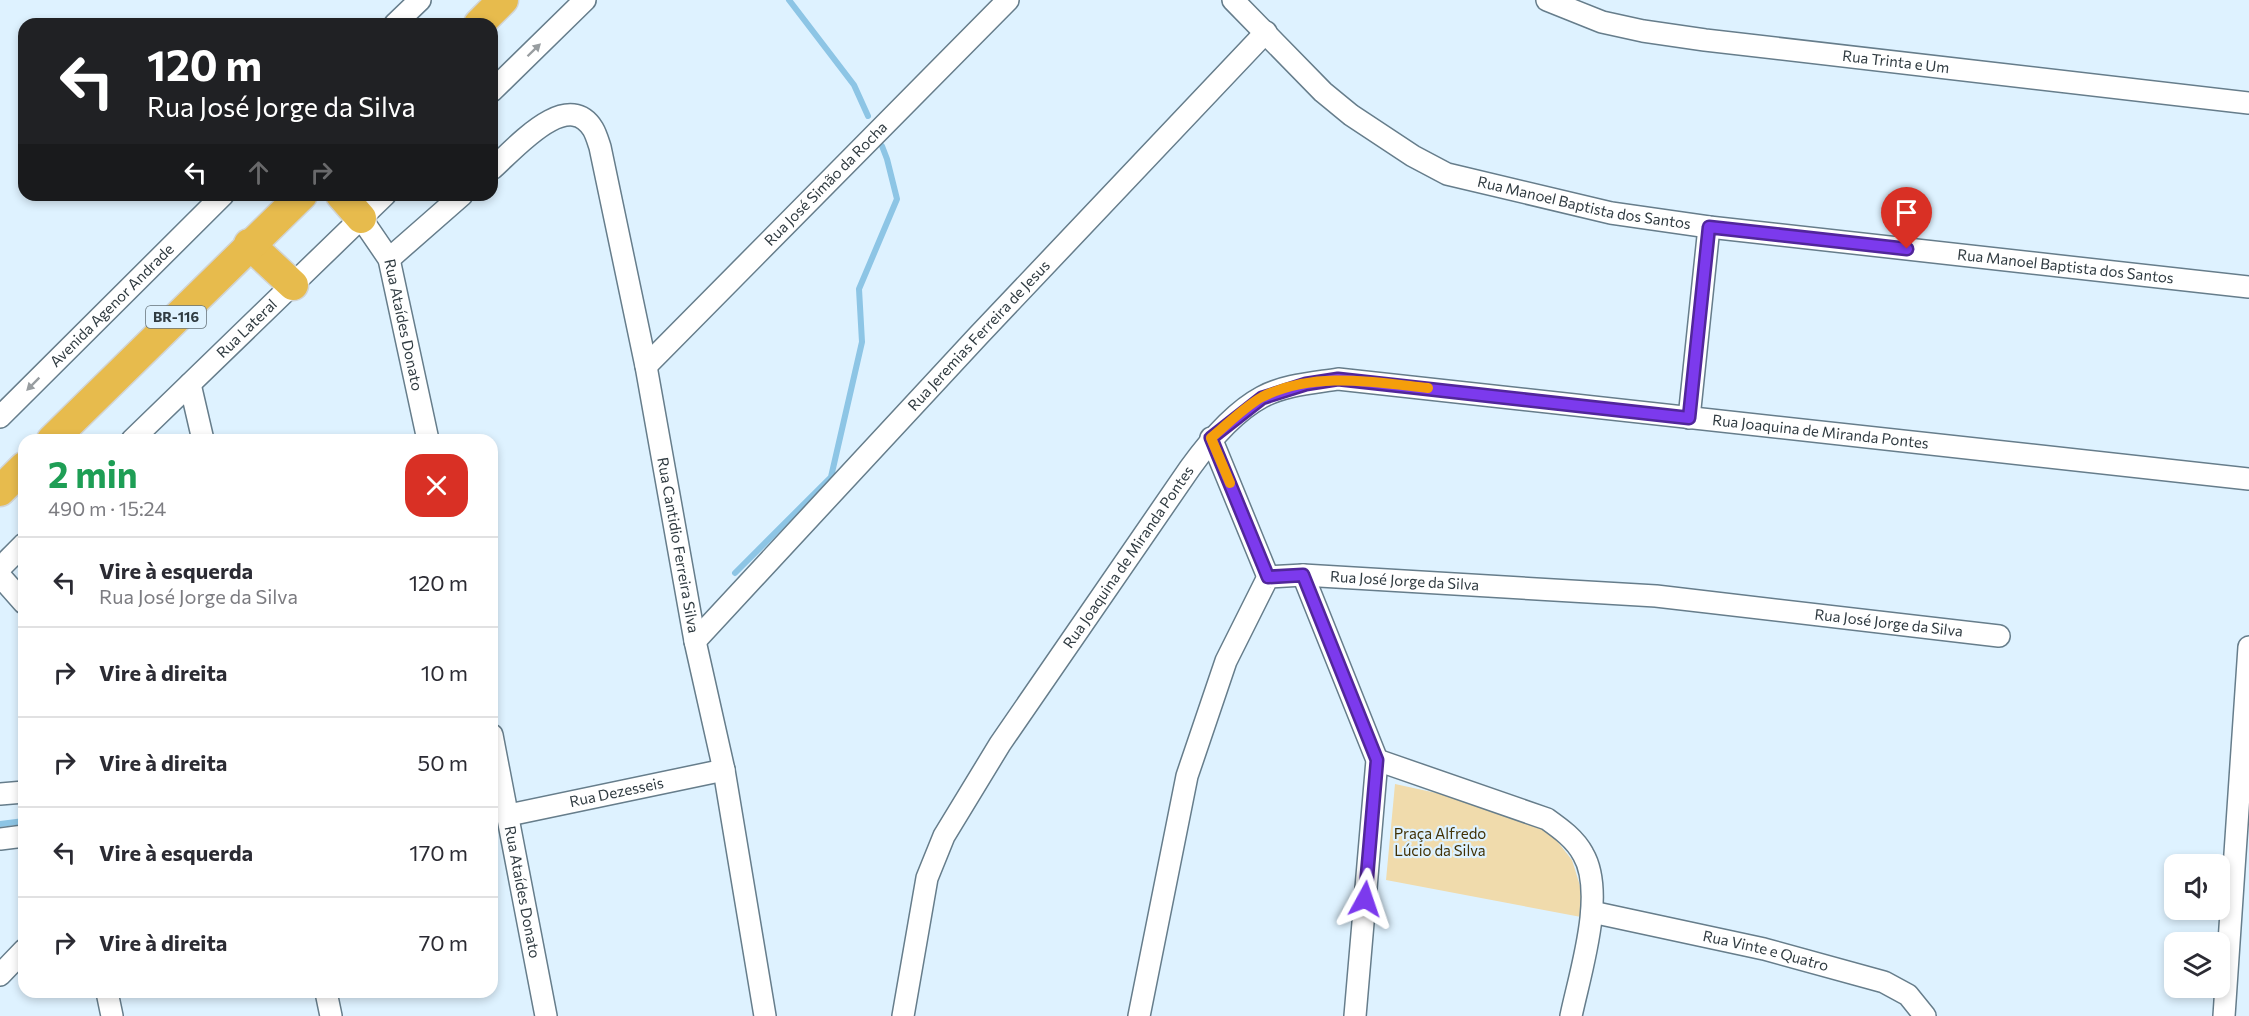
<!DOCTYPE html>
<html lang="pt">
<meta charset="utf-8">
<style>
:root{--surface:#fff;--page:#f7f7f7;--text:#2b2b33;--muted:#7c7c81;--line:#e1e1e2}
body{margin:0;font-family:Commissioner,sans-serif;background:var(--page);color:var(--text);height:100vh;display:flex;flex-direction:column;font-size:22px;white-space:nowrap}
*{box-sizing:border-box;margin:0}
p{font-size:20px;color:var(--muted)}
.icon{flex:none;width:33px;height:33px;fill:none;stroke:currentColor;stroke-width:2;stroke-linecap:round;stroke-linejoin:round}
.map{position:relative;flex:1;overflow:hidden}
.drawer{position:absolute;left:18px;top:434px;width:480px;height:564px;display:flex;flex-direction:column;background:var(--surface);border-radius:18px;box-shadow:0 3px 9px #0003}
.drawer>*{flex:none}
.banner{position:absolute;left:18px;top:18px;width:480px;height:183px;border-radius:18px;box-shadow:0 3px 9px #0003;background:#202124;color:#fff;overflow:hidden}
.buttons{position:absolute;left:2164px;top:854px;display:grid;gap:12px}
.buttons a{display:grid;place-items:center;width:66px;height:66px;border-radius:12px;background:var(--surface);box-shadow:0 3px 9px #0003;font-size:30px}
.pin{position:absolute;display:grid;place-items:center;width:51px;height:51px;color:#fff;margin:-62px -26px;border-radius:50% 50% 50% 0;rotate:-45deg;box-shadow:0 0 6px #0007}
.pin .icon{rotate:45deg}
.me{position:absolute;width:66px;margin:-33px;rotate:5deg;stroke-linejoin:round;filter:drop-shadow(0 0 4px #0008)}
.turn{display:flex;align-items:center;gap:21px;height:126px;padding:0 30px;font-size:27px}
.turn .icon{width:78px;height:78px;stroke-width:2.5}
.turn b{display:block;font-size:42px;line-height:51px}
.lanes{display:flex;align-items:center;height:57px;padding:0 30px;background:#0003;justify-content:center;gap:30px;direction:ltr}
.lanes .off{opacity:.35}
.round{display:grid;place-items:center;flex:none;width:63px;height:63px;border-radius:18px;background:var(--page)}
.head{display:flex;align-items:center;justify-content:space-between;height:102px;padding:0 30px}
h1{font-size:36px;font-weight:700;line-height:45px;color:#1e9e55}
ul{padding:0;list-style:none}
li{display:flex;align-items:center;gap:18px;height:90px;padding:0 30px;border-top:2px solid var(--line)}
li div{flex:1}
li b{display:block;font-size:22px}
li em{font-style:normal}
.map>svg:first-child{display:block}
.green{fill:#f0dbac}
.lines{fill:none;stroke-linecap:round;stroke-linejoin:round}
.stream{stroke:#8dc5e5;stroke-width:6}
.minor-casing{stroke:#667d8b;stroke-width:24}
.highway-casing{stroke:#d1d4d5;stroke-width:33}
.minor{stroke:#fff;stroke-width:21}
.highway{stroke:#e7bb4d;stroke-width:30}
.oneway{fill:#989da0}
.route-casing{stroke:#51269a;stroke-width:15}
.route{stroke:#7c3aed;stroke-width:10}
.slow{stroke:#f59e0b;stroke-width:10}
.labels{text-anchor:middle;stroke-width:4.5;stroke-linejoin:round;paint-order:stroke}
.shield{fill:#def2ff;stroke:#64727a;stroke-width:1.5}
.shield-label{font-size:14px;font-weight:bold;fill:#303b41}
.street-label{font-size:15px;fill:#303b41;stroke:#def2ff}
.park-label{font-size:15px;fill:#413105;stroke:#def2ff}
</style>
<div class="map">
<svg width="2249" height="1016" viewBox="0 0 2249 1016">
<rect width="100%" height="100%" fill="#def2ff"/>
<polygon class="green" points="1395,784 1441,794 1519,819 1550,832 1572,860 1581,889 1581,917 1386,880"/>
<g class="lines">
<g class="stream">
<polyline points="789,0 854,85 868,116"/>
<polyline points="735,573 831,477 862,342 859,289 897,199 887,159 882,146"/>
<polyline points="0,824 24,821"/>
</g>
<g class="minor-casing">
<g id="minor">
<path id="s1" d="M 1233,0 L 1323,92 L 1351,115 L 1413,156 L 1447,174 L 1611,213 L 1709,227 L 2249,287"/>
<path id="s2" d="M 1547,0 L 1602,22 L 1643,31 L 1705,40 L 2249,103"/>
<polyline points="395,24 420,0"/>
<polyline points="492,91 585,0"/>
<path id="s3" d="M 492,169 C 514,150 567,87 593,129 C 596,134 598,141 600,147 L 646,366 L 695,641 L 724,770 L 765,1016"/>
<path id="s4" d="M 361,218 L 389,259 L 428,440"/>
<polyline points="389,259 462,195"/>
<path id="s5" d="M 646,366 L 1008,0"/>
<polyline points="190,384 203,440"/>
<path id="s6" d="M 0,417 L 223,195"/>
<polyline points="1689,418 1709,227"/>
<polyline points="1211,438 1268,577"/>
<path id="s7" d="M 132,440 L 385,195"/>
<polyline points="0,568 24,544"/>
<polyline points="1303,575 1377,760 1355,1016"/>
<polyline points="0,576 24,603"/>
<path id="s8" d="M 695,641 L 978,336 L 1266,32"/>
<path id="s9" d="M 492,735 L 546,1016"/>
<path d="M 1377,760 L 1547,819 C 1561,829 1575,839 1583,854 C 1606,893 1580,973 1571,1016"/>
<polyline points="0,794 24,792"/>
<path id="s10" d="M 509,815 L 724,770"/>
<polyline points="0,839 24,836"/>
<path id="s11" d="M 1592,912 L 1764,949 L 1884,982 L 1908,995 L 1925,1016"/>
<polyline points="0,975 24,950"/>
<polyline points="107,992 112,1016"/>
<polyline points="326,992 331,1016"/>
<path id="s12" d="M 903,1016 L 927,878 L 944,836 L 1000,744 L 1190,468 C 1208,443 1234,412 1262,397 C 1284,385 1313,383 1338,379 L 2249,479"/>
<path id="s13" d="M 1139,1016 L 1187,776 L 1226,661 L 1268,577 L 1303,575 L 1656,596 L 1999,636"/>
<polyline points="2224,1016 2249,647"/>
</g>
</g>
<g class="highway-casing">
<g id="highway">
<polyline points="479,24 503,0"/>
<polyline points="341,195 361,218"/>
<polyline points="249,244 293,285"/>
<polyline points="52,440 302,195"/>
<polyline points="0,491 24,467"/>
</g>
</g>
<use href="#minor" class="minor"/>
<use href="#highway" class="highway"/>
</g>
<defs><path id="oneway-solid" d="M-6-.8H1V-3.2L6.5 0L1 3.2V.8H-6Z" transform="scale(1.5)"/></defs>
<g class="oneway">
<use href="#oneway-solid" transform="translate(534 50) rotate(-44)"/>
<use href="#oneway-solid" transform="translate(33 384) rotate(135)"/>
</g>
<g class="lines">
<g class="route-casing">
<polyline id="route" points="1365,899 1377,760 1303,575 1268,577 1211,438 1262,398 1306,384 1338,379 1689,418 1709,227 1907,249"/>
</g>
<use href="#route" class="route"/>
<path class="slow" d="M 1230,483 L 1211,438 C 1227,425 1244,407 1262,397 C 1314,371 1373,382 1428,388"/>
</g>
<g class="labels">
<rect class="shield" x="146" y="306" width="60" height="22" rx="4.5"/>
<g class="shield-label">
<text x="176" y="322">BR-116</text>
</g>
<g class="street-label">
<text dy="5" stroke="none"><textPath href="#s2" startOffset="356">Rua Trinta e Um</textPath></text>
<text dy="5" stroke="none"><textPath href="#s5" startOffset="256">Rua José Simão da Rocha</textPath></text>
<text dy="5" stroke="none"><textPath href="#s1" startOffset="418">Rua Manoel Baptista dos Santos</textPath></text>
<text dy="5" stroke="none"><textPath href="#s1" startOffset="904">Rua Manoel Baptista dos Santos</textPath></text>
<text dy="5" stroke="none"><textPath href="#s6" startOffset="158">Avenida Agenor Andrade</textPath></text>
<text dy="5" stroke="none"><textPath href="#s4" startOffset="117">Rua Ataídes Donato</textPath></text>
<text dy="5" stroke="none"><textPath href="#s7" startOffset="160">Rua Lateral</textPath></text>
<text dy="5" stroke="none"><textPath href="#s8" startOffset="417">Rua Jeremias Ferreira de Jesus</textPath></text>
<text dy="5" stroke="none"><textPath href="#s12" startOffset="1294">Rua Joaquina de Miranda Pontes</textPath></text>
<text dy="5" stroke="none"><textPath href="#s3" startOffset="550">Rua Cantidio Ferreira Silva</textPath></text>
<text dy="5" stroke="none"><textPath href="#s12" startOffset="520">Rua Joaquina de Miranda Pontes</textPath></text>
<text dy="5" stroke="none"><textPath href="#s13" startOffset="597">Rua José Jorge da Silva</textPath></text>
<text dy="5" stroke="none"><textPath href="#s13" startOffset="1083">Rua José Jorge da Silva</textPath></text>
<text dy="5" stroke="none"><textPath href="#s10" startOffset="110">Rua Dezesseis</textPath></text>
<text dy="5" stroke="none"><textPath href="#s9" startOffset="160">Rua Ataídes Donato</textPath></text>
<text dy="5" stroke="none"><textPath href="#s11" startOffset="178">Rua Vinte e Quatro</textPath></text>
</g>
<g class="park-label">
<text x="1440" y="839">Praça Alfredo<tspan x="1440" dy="17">Lúcio da Silva</tspan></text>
</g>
</g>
</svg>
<div class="buttons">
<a><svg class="icon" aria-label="sound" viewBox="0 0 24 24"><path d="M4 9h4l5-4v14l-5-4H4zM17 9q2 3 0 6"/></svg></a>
<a><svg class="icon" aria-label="layers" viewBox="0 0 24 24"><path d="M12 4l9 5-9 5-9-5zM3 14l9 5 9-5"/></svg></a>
</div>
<div class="pin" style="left:1907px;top:249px;background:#d93025"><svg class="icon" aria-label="arrive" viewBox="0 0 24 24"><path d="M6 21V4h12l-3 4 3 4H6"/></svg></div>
<svg class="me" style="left:1365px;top:899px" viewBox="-20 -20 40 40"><path d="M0-17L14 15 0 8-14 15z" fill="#7c3aed" stroke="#fff" stroke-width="4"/></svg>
<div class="banner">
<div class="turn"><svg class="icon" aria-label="left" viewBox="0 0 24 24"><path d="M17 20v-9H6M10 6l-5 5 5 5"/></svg><div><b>120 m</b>Rua José Jorge da Silva</div></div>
<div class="lanes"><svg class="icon" aria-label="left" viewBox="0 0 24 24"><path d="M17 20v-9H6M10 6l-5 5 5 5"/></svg><svg class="icon off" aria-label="ahead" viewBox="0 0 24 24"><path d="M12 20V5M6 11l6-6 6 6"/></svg><svg class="icon off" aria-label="right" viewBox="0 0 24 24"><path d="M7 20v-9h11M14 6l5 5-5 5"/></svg></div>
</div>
<section class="drawer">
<div class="head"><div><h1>2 min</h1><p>490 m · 15:24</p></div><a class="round" style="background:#d93025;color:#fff"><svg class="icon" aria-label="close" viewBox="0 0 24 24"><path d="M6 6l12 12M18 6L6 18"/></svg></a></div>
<ul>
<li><svg class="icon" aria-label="left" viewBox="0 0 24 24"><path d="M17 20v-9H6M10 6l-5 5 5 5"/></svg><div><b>Vire à esquerda</b><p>Rua José Jorge da Silva</p></div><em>120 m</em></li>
<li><svg class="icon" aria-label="right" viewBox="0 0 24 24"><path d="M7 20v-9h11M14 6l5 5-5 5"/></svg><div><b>Vire à direita</b></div><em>10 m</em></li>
<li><svg class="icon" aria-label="right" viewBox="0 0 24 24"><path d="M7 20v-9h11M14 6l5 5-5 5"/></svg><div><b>Vire à direita</b></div><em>50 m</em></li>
<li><svg class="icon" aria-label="left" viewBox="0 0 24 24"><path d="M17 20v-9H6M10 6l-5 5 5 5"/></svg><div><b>Vire à esquerda</b></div><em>170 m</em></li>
<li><svg class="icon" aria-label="right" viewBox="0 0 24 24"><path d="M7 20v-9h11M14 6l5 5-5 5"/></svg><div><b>Vire à direita</b></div><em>70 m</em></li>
</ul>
</section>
</div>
